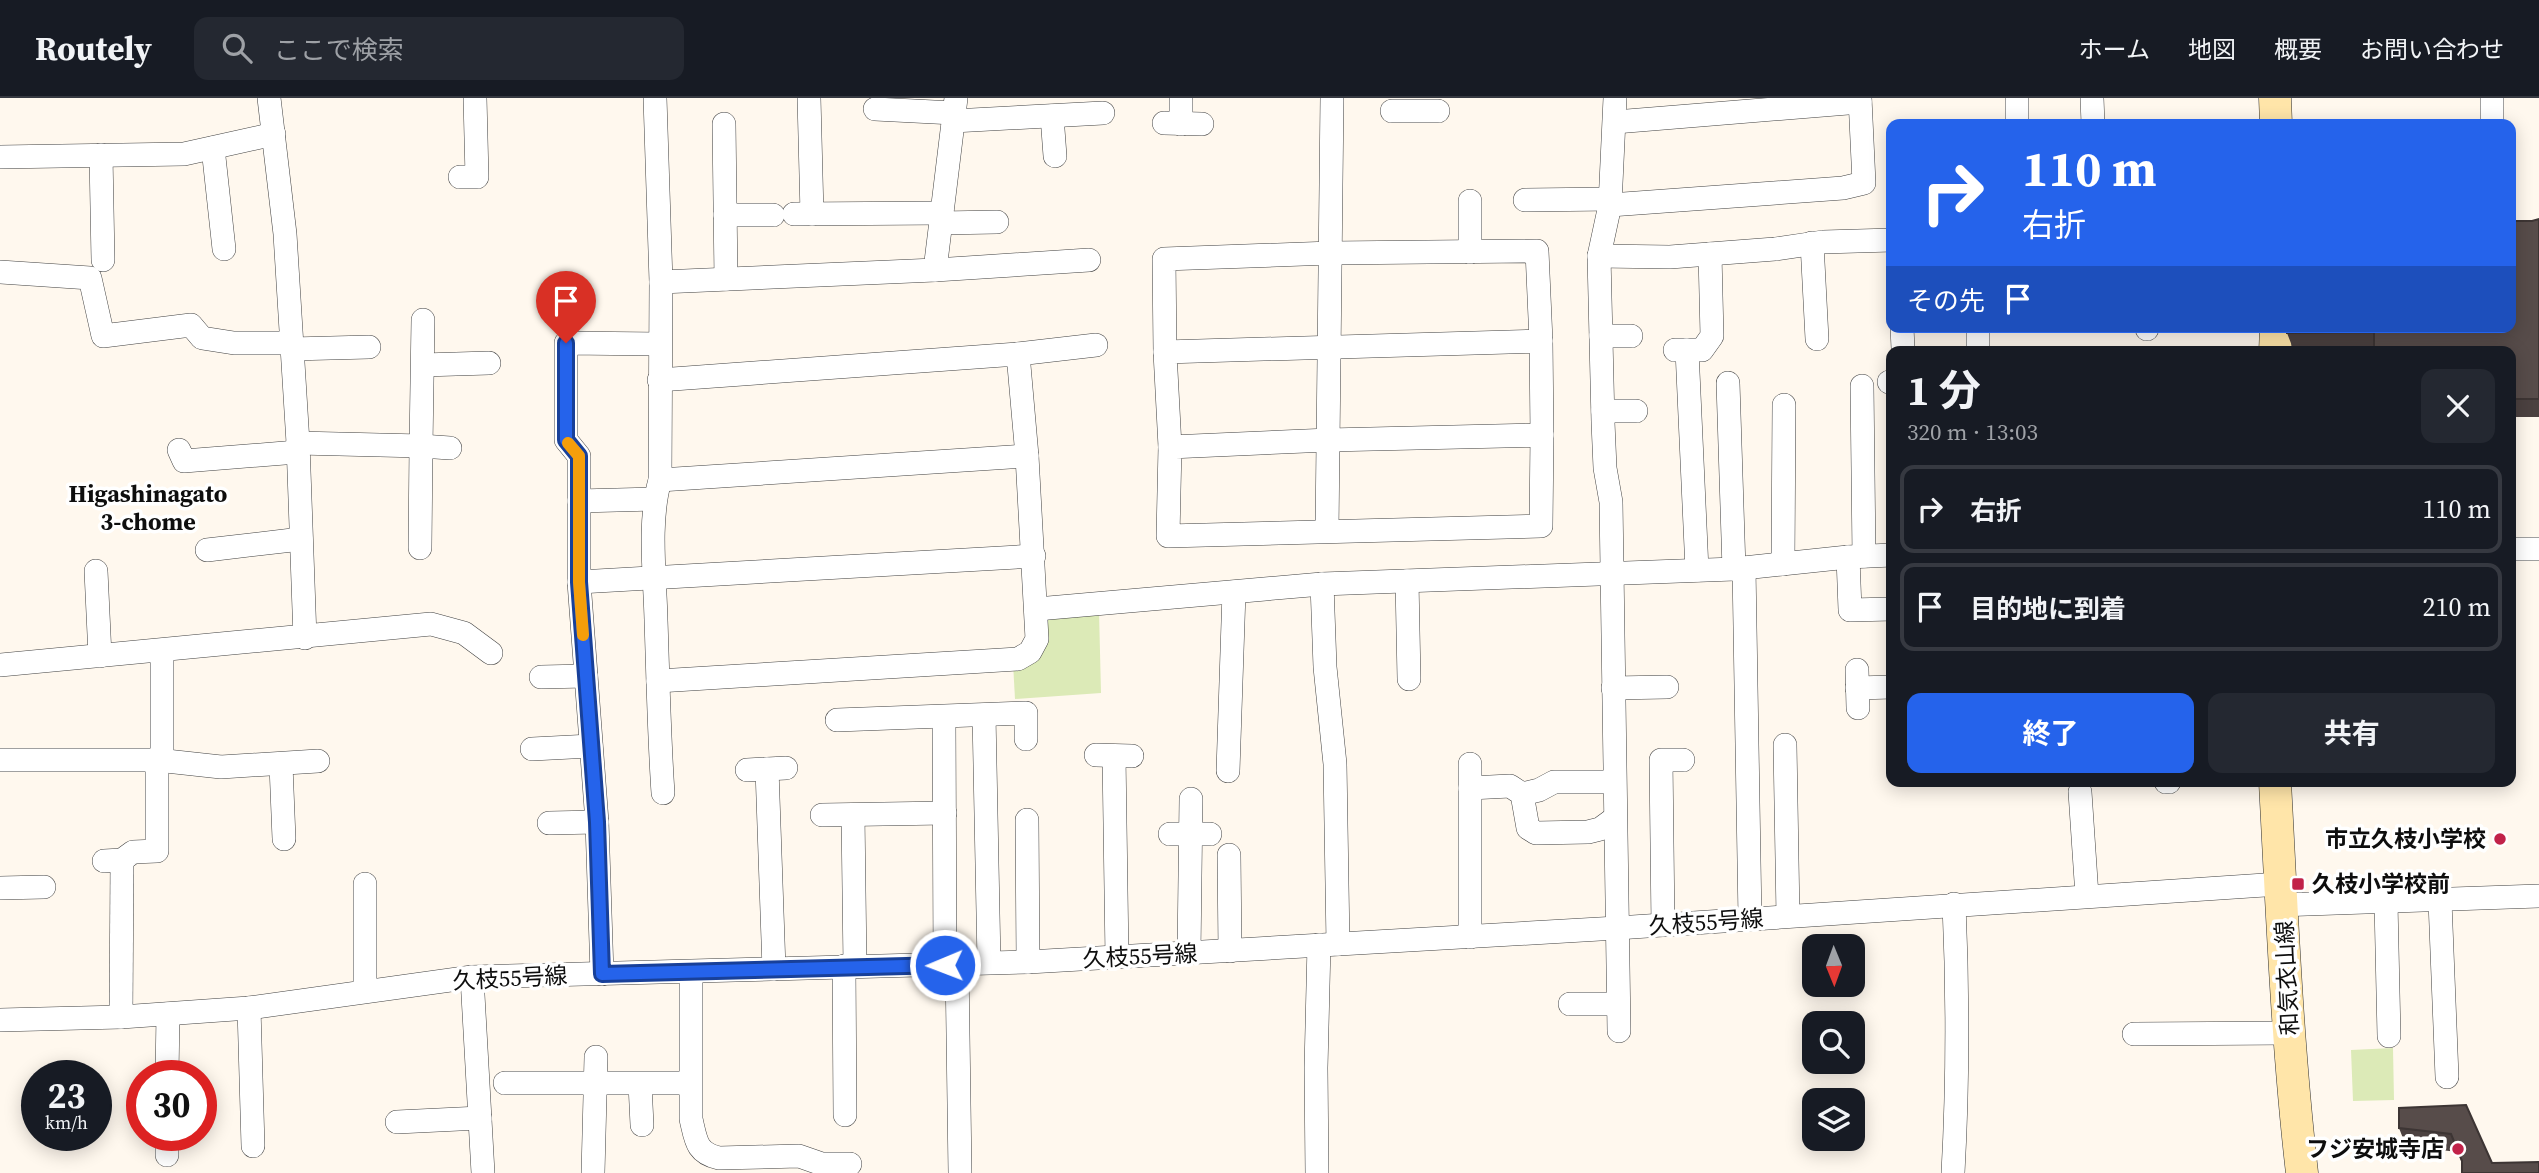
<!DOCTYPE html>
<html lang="ja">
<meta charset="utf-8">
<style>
:root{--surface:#171b24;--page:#242831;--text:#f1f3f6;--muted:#9ea1a6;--line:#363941;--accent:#2563eb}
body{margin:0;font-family:"Source Serif 4","Noto Sans JP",serif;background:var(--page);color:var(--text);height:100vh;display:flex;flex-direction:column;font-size:26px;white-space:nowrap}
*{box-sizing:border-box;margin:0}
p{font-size:23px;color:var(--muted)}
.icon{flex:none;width:38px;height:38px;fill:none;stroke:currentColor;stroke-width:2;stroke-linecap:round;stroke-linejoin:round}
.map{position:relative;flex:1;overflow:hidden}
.sheet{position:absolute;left:1886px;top:248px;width:630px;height:441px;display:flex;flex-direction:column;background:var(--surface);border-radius:14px;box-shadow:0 4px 18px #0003}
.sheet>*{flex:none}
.hud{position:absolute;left:1886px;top:21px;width:630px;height:214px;border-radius:14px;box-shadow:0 4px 18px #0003;background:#2563eb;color:#fff;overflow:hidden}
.needle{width:46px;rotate:179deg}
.buttons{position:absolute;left:1802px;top:836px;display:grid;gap:14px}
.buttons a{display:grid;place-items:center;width:63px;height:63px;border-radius:14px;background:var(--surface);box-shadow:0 4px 18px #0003;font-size:35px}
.speed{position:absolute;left:21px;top:962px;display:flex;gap:14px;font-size:35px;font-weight:700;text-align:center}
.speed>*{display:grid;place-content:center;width:91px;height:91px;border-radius:50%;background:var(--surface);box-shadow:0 4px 18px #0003;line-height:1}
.speed small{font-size:18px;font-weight:400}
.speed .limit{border:10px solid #d22;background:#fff;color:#111}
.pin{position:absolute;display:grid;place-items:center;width:60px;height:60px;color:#fff;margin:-72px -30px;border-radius:50% 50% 50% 0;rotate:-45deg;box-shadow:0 0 7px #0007}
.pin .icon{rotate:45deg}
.me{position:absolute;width:77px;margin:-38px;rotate:269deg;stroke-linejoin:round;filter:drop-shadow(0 0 5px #0008)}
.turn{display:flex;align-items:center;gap:24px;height:147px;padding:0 21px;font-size:32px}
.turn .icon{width:91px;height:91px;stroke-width:2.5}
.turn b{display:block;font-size:49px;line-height:60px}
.then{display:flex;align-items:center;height:66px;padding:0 21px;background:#0003;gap:14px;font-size:26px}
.round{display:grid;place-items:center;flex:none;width:74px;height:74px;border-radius:14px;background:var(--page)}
.headline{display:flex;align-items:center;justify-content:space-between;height:119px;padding:0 21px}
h1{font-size:42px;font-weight:700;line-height:52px}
.cta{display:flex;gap:14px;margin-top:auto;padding:14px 21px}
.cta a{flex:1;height:80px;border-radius:14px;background:var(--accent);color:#fff;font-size:28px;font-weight:700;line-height:80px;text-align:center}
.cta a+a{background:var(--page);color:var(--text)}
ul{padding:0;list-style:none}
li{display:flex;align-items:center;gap:21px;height:88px;margin:0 14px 10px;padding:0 7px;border:4px solid var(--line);border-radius:14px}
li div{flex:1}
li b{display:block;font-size:26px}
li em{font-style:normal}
header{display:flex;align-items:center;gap:42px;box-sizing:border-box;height:98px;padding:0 35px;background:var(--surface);border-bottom:2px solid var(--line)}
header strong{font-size:33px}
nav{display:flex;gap:38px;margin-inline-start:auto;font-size:24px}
.search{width:490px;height:63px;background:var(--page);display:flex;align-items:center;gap:18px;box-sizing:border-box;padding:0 24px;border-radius:14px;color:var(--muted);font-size:26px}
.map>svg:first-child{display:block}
.green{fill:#dceab7}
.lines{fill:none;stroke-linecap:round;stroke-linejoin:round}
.minor-casing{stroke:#414141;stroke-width:24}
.secondary-casing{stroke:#303030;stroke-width:33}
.minor{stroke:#fff;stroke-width:23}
.secondary{stroke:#ffe5a9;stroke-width:32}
.wall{fill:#4b4140}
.building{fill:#574c4a;stroke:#3d3534;stroke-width:2}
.route-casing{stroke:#184099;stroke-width:18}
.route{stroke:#2563eb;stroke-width:12}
.slow{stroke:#f59e0b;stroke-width:12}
.poi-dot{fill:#c12249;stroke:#fff;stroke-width:2.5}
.labels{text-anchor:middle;stroke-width:7;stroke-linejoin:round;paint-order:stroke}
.poi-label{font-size:23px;font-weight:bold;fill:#0e0e0e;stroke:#fff;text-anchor:end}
.street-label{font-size:23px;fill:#0e0e0e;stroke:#fff}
.neighbourhood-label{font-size:24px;font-weight:bold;fill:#0e0e0e;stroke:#fff}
</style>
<header>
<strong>Routely</strong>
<div class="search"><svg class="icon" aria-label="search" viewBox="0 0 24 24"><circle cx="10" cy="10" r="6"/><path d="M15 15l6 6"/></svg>ここで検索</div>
<nav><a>ホーム</a><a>地図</a><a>概要</a><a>お問い合わせ</a></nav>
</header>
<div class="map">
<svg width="2539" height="1075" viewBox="0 0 2539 1075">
<rect width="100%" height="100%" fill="#fff8ee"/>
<g class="green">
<polygon points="1099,513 1101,595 1015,601 1013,565 1042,519"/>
<polygon points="2393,950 2394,1002 2353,1003 2351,952"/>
</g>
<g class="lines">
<g class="minor-casing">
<g id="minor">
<polyline points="269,0 285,136 298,345 305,540"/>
<path d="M 655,0 L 661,184 L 660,382 C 648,424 655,478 656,522 C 658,580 659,637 663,695"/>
<polyline points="809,0 812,116"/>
<polyline points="1181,0 1181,26"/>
<polyline points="1615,0 1610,107 1599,158 1603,324 1605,370 1611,404 1619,933"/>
<polyline points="2017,0 2017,26"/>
<polyline points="2092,0 2093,26"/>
<polyline points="875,11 954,15"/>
<polyline points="1392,13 1438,13"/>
<polyline points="1052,18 1055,58"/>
<polyline points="953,23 1103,15"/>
<polyline points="1615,24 1860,4"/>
<polyline points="1164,25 1202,26"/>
<polyline points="724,26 726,181"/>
<polyline points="2492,26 2492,0"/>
<polyline points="213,50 224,151"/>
<polyline points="101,57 103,162"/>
<polyline points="0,59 184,56 274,36"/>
<polyline points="460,79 477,79 475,0"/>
<polyline points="1525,102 1611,101"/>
<polyline points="1470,103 1470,154"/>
<polyline points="1610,107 1843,90 1864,85 1860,0"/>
<polyline points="794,116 942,115"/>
<polyline points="725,117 773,117"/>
<polyline points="941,125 997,124"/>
<polyline points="1812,145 1817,241"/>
<polyline points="1599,158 1670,159 1775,151 1823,144 1892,142"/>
<polyline points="935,172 1089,162"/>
<polyline points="0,174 90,180 103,238 191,227 202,240 234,245 291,245"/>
<polyline points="661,184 935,172 956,0"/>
<polyline points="1902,229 1903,251"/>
<polyline points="1978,229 1978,247"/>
<polyline points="2147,229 2147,231"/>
<polyline points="1601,238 1631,238"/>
<polyline points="292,251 369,249"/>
<polyline points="1675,252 1702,252 1712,238 1710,156"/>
<polyline points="1687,252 1697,472"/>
<polyline points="1165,254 1164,161 1331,155 1537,153 1541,243"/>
<polyline points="1018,256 1096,247"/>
<polyline points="423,267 489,265"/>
<polyline points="1889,284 1892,284"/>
<polyline points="1728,285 1734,471"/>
<polyline points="1862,288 1864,458"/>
<polyline points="1603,313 1636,313"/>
<polygon points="1542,337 1541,428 1168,438 1170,349 1329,342"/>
<polyline points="298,345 421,348 423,222"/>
<polyline points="1170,349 1165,254 1541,243 1542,337"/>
<polyline points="179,352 184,363 297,354"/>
<polyline points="660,382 1027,358"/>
<polyline points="579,403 579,358 566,342 566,245 659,246"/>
<polyline points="1327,433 1332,0"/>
<polyline points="420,450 421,348 450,350"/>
<polyline points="2511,451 2539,451"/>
<polyline points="207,452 301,441"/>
<polyline points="1848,459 1850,512 1892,511"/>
<polyline points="1783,466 1784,307"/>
<polyline points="1744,470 1750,821"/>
<polyline points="96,473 100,558"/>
<polyline points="1407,483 1409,581"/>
<polyline points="579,484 1034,458"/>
<polyline points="1322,486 1325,569 1335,666 1338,846"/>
<polyline points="1037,511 1322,486 1734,471 1848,459 1892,457"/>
<polyline points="162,553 162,662"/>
<polyline points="0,567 431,526 464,535 491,555"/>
<polyline points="1857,572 1858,610"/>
<polyline points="541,579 586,578"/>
<polyline points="658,583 1018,561 1030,554 1037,541 1027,358 1018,256 659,282"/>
<polyline points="1613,590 1667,589"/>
<polyline points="1857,590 1892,589"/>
<polyline points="984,617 989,864"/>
<polyline points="944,619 945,867"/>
<polyline points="837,622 1026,615 1026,641"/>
<polyline points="1785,647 1788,818"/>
<polyline points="532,651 591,648"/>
<polyline points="1096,657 1132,658"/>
<polyline points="1114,658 1117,859"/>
<polyline points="0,662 157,662 221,669 318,663"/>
<polyline points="1470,666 1470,839"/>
<polyline points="281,667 284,741"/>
<polyline points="767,671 774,871"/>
<polyline points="747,672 786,670"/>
<polyline points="1228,673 1234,494"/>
<polyline points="2166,684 2169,684"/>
<polyline points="1470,690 1510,688 1522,696 1528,730 1536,735 1588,734 1600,731 1615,720"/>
<polyline points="2080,694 2087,798"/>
<polyline points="1522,696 1539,692 1554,684 1614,684"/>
<polyline points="822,717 945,715"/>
<polyline points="853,717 855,868"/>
<polyline points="1027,722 1028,864"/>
<polyline points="549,725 597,724"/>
<polyline points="1170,736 1210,736"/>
<polyline points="1229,757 1230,853"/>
<polyline points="104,763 122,762 133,754 157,753 157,662"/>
<polyline points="0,790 44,789"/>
<polyline points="2440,803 2447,979"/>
<polyline points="2386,805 2389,938"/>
<polyline points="2282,807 2539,798"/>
<polyline points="1663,827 1661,662 1683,662"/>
<polyline points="1189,855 1191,701"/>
<polyline points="957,866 960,1075"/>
<polyline points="844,868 845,1017"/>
<path d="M 691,874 L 691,1021 C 696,1042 696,1055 719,1060 L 799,1058 L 822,1066 L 850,1066"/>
<polyline points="602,876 597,724 579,484 579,403 655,401"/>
<polyline points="472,879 483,1075"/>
<polyline points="365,893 365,786"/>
<polyline points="1570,906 1618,906"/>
<polyline points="249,910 253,1048"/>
<polyline points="121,919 122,762"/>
<polyline points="0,922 121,919 249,910 472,879 1028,864 1617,830 2280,786"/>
<polyline points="2134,936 2290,935"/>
<polyline points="167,978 168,916"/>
<polyline points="505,985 690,985"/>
<polyline points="640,986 642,1027"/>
<polyline points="397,1024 480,1020"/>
<polyline points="167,1057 167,1038"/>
<polyline points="593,1075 596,959"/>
<polyline points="1317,1075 1316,970 1319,847"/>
<path d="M 1953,1075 C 1958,985 1958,896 1954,806"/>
</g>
</g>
<g class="secondary-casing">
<g id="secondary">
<polyline points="2275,0 2276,26"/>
<polyline points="2275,254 2276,229"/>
<path d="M 2275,684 C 2282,815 2287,945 2302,1075"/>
</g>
</g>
<use href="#minor" class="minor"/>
<use href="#secondary" class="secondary"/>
</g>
<g class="wall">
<polygon points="2539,121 2539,319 2511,319 2511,254 2374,253 2294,253 2287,235 2532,123"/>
<polygon points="2466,1007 2462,1065 2458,1054 2406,1048 2399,1030"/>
</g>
<g class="building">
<polygon points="2539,121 2539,301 2511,301 2511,254 2374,254 2374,234 2287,235 2287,229 2511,229 2511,123 2532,123"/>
<polygon points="2466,1007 2492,1065 2539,1064 2539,1075 2462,1075 2462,1063 2451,1036 2399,1030 2399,1010"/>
</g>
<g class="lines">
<g class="route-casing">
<polyline id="route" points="566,245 566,342 579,358 579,484 597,724 602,876 945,867"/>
</g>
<use href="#route" class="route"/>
<polyline class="slow" points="568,345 579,358 579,484 583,537"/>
</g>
<g class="poi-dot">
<circle cx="2500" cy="741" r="7"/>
<rect x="2291" y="779" width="14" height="14" rx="3.5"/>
<circle cx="2458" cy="1051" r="7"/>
</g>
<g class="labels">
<g class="poi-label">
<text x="2486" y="749">市立久枝小学校</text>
<text x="2312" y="794" text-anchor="start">久枝小学校前</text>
<text x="2444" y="1059">フジ安城寺店</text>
</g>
<g class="street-label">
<text transform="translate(1706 824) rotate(-4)" y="8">久枝55号線</text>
<text transform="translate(1140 858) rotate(-3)" y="8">久枝55号線</text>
<text transform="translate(510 880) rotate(-3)" y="8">久枝55号線</text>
<text transform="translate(2287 880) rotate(-93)" y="8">和気衣山線</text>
</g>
<g class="neighbourhood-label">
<text x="148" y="404">Higashinagato<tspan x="148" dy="28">3-chome</tspan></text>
</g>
</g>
</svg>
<div class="buttons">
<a><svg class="needle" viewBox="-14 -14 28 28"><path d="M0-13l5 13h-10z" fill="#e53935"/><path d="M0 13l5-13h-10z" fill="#9ea1a6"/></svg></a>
<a><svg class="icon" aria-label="search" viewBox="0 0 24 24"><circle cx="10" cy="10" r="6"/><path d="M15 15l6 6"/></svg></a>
<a><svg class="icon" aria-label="layers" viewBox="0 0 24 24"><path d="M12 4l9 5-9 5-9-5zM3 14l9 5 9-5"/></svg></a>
</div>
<div class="speed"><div>23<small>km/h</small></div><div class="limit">30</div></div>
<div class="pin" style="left:566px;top:245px;background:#d93025"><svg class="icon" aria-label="arrive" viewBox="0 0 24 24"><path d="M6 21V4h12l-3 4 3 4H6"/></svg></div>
<svg class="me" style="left:945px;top:867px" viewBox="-20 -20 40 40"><circle r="17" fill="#2563eb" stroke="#fff" stroke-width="3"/><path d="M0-11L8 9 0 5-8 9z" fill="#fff"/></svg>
<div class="hud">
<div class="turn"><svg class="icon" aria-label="right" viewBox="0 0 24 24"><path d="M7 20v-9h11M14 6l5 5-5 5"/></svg><div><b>110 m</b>右折</div></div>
<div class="then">その先<svg class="icon" aria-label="arrive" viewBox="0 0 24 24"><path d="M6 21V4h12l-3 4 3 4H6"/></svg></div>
</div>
<section class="sheet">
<div class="headline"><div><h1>1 分</h1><p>320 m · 13:03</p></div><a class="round"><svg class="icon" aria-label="close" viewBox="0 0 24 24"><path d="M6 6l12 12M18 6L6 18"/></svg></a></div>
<ul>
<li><svg class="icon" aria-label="right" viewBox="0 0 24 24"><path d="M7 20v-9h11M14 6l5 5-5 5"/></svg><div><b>右折</b></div><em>110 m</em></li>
<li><svg class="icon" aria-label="arrive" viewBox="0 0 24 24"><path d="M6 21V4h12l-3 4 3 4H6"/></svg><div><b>目的地に到着</b></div><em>210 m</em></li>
</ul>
<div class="cta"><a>終了</a><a>共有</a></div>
</section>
</div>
